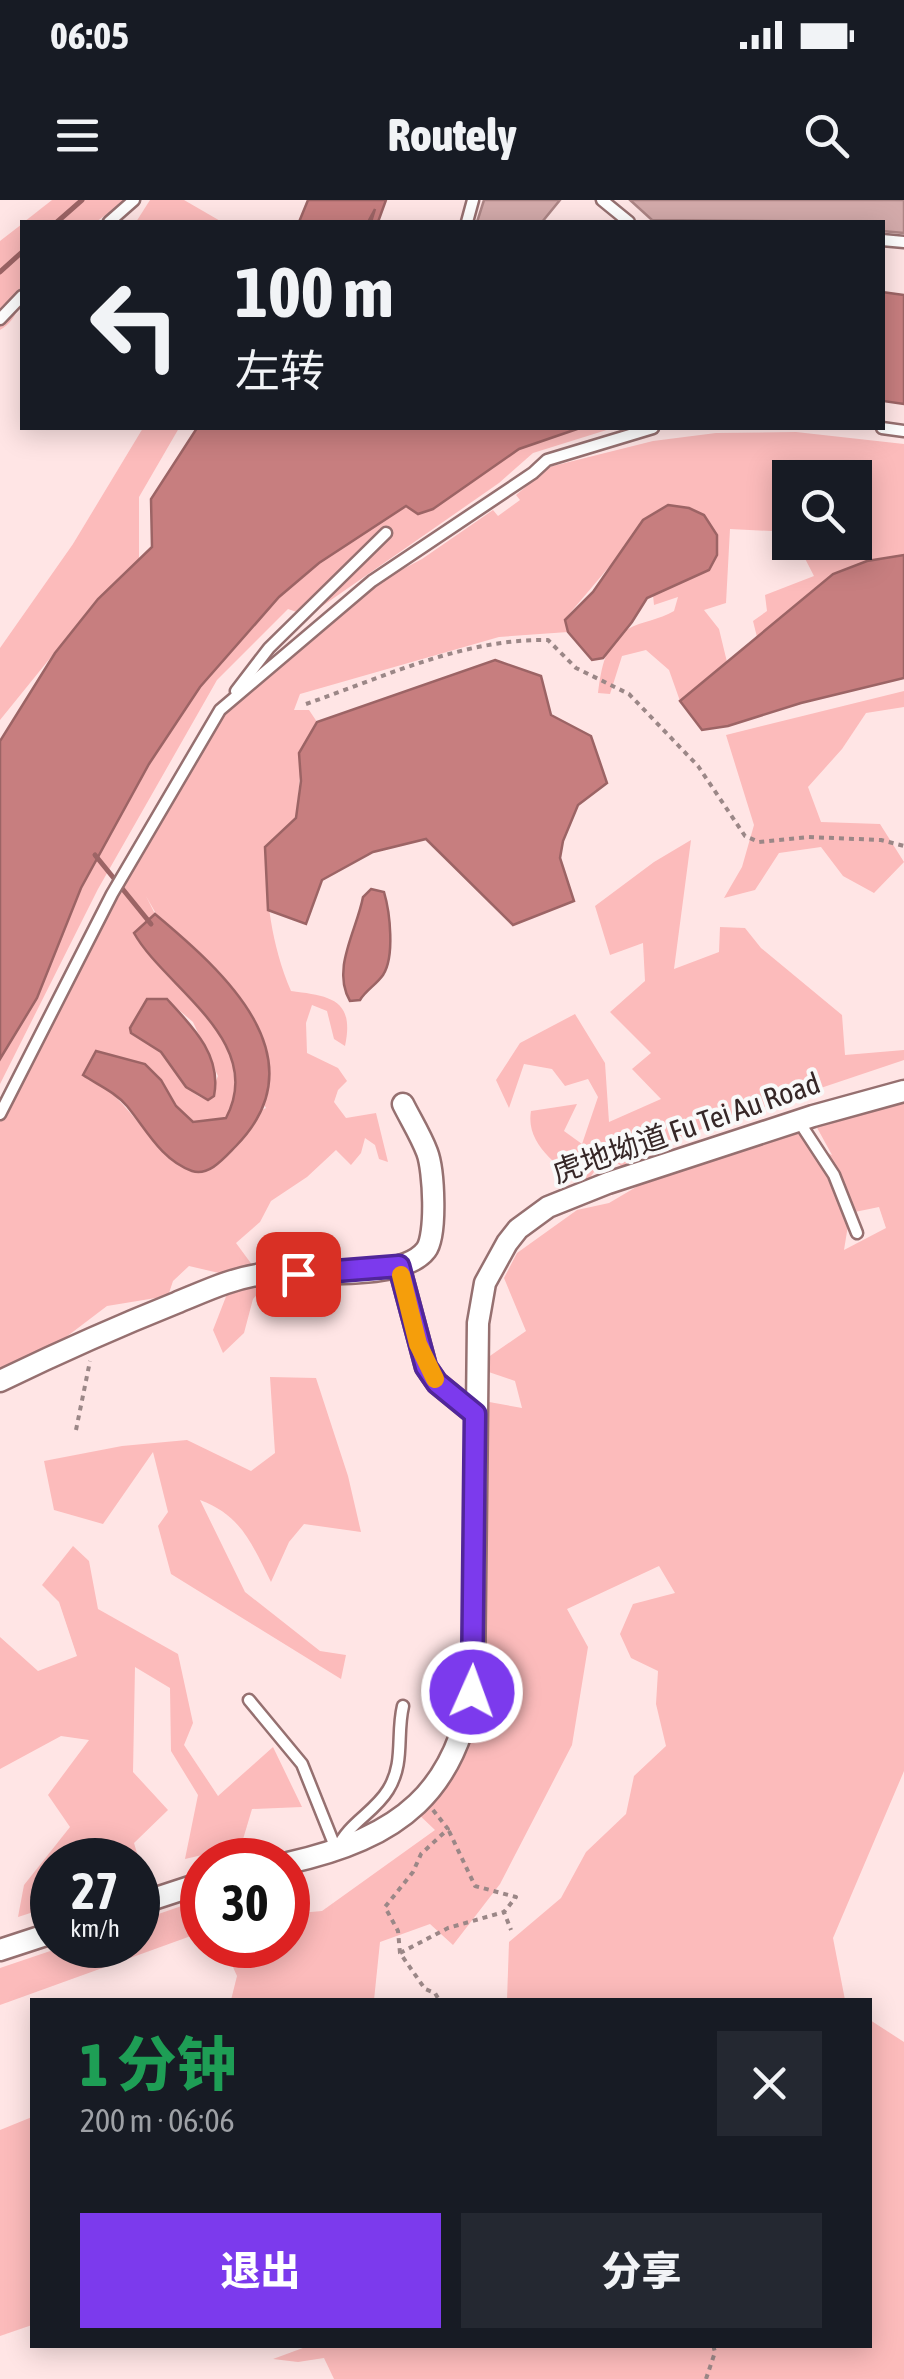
<!DOCTYPE html>
<html lang="zh">
<meta charset="utf-8">
<style>
:root{--surface:#171b24;--page:#242831;--text:#f1f3f6;--muted:#9ea1a6;--accent:#7c3aed}
body{margin:0;font-family:"Asap Condensed","Noto Sans SC",sans-serif;background:var(--page);color:var(--text);height:100vh;display:flex;flex-direction:column;font-size:38px;white-space:nowrap}
*{box-sizing:border-box;margin:0}
p{font-size:32px;color:var(--muted)}
.icon{flex:none;width:55px;height:55px;fill:none;stroke:currentColor;stroke-width:2;stroke-linecap:round;stroke-linejoin:round}
.map{position:relative;flex:1;overflow:hidden}
.panel{position:absolute;left:30px;top:1798px;width:842px;height:350px;display:flex;flex-direction:column;background:var(--surface);border-radius:0px;box-shadow:0 5px 25px #0003}
.panel>*{flex:none}
.banner{position:absolute;left:20px;top:20px;width:865px;height:210px;border-radius:0px;box-shadow:0 5px 25px #0003;background:#171b24;color:var(--text);overflow:hidden}
.buttons{position:absolute;left:772px;top:260px;display:grid;gap:20px}
.buttons a{display:grid;place-items:center;width:100px;height:100px;border-radius:0px;background:var(--surface);box-shadow:0 5px 25px #0003;font-size:50px}
.speed{position:absolute;left:30px;top:1638px;display:flex;gap:20px;font-size:50px;font-weight:700;text-align:center}
.speed>*{display:grid;place-content:center;width:130px;height:130px;border-radius:50%;background:var(--surface);box-shadow:0 5px 25px #0003;line-height:1}
.speed small{font-size:25px;font-weight:400}
.speed .limit{border:15px solid #d22;background:#fff;color:#111}
.pin{position:absolute;display:grid;place-items:center;width:85px;height:85px;color:#fff;margin:-42px;border-radius:20px;box-shadow:0 5px 15px #0006}
.me{position:absolute;width:110px;margin:-55px;rotate:2deg;stroke-linejoin:round;filter:drop-shadow(0 0 8px #0008)}
.turn{display:flex;align-items:center;gap:35px;height:210px;padding:0 50px;font-size:45px}
.turn .icon{width:130px;height:130px;stroke-width:2.5}
.turn b{display:block;font-size:70px;line-height:85px}
.round{display:grid;place-items:center;flex:none;width:105px;height:105px;border-radius:0px;background:var(--page)}
.head{display:flex;align-items:center;justify-content:space-between;height:170px;padding:0 50px}
h1{font-size:60px;font-weight:800;line-height:75px;color:#1e9e55}
.cta{display:flex;gap:20px;margin-top:auto;padding:20px 50px}
.cta a{flex:1;height:115px;border-radius:0px;background:var(--accent);color:#fff;font-size:40px;font-weight:800;line-height:115px;text-align:center}
.cta a+a{background:var(--page);color:var(--text)}
.status{display:flex;justify-content:space-between;align-items:center;height:70px;padding:0 50px;background:var(--surface);direction:ltr}
.status svg{height:28px;fill:currentColor}
header{display:flex;justify-content:space-between;align-items:center;height:130px;padding:0 50px;background:var(--surface);font-size:45px;font-weight:800}
.map>svg:first-child{display:block}
.green{fill:#fcbbbb;fill-rule:evenodd}
.water{fill:#c77e7f;stroke:#9c6465;stroke-width:2.5}
.lines{fill:none;stroke-linecap:round;stroke-linejoin:round}
.stream{stroke:#9c6465;stroke-width:5}
.building{fill:#d3aaaa;stroke:#ac8585;stroke-width:2.5}
.lane-casing{stroke:#967070;stroke-width:15}
.street-casing{stroke:#967070;stroke-width:25}
.path{stroke:#9b8787;stroke-width:4;stroke-dasharray:5 5;stroke-linecap:butt}
.lane{stroke:#fff;stroke-width:10}
.street{stroke:#fff;stroke-width:20}
.route-casing{stroke:#51269a;stroke-width:25}
.route{stroke:#7c3aed;stroke-width:18}
.slow{stroke:#f59e0b;stroke-width:18}
.labels{text-anchor:middle;stroke-width:8;stroke-linejoin:round;paint-order:stroke}
.street-label{font-size:30px;fill:#362727;stroke:#f9f9f9}
</style>
<div class="status"><b>06:05</b><svg viewBox="0 0 49 12"><path d="M0 12V9h3v3zM5 12V6h3v6zM10 12V3h3v9zM15 12V0h3v12zM26 1h20v11H26zM47 4h2v5h-2z"/></svg></div>
<header><svg class="icon" aria-label="menu" viewBox="0 0 24 24"><path d="M4 6h16M4 12h16M4 18h16"/></svg>Routely<svg class="icon" aria-label="search" viewBox="0 0 24 24"><circle cx="10" cy="10" r="6"/><path d="M15 15l6 6"/></svg></header>
<div class="map">
<svg width="904" height="2179" viewBox="0 0 904 2179">
<rect width="100%" height="100%" fill="#ffe5e5"/>
<g class="green">
<polygon points="52,0 126,0 96,22 24,22"/>
<polygon points="150,0 184,0 222,22 136,22"/>
<path d="M 22,24 C 22,55 33,112 0,130 L 0,41 Z"/>
<polygon points="143,228 179,228 139,297 139,359 98,399 0,520 0,448 73,344"/>
<polygon points="580,228 613,228 533,253 499,283 308,416 288,409 217,480 98,689 0,884 0,859 37,798 81,688 149,564 200,487 279,397 319,362 406,306 418,314 433,309 519,248"/>
<path d="M 796,232 L 904,244 L 904,357 L 829,379 L 757,437 L 753,421 L 767,411 L 765,395 L 814,376 L 797,343 L 855,342 L 855,278 L 790,278 L 790,332 L 730,329 L 726,403 L 704,410 L 719,429 L 727,462 L 680,501 L 669,470 L 646,450 L 622,456 L 610,494 L 598,493 C 601,470 605,442 628,429 C 642,421 659,420 674,411 L 678,397 L 654,405 L 653,395 L 705,372 L 643,320 L 625,348 L 565,419 L 568,432 L 499,437 L 300,494 L 294,510 L 309,510 L 317,522 L 302,555 L 296,618 L 265,647 C 266,698 271,744 291,791 C 330,796 355,799 345,846 L 334,839 L 327,811 L 312,805 L 306,823 L 307,853 L 338,868 L 347,881 L 338,890 L 334,902 L 346,918 L 376,913 L 388,962 L 379,959 L 375,945 L 365,938 L 361,953 L 351,965 L 336,950 L 307,977 L 271,1001 L 260,1022 L 236,1043 L 253,1066 L 285,1080 L 291,1092 L 274,1100 L 261,1090 L 253,1099 L 244,1133 L 223,1153 L 213,1130 L 227,1094 L 219,1073 L 189,1066 L 173,1081 L 168,1096 L 107,1106 L 49,1150 L 16,1160 L 0,1171 L 0,905 L 112,694 L 220,510 L 359,392 L 422,359 L 493,310 L 498,316 L 520,300 L 516,295 L 549,267 L 653,241 L 716,233 ZM 146,696 L 266,908 L 167,955 C 145,933 129,908 106,888 L 193,922 L 226,917 L 235,903 L 233,857 L 209,819 L 136,736 L 155,714 ZM 167,800 L 193,822 L 218,876 L 208,900 C 183,893 180,869 162,853 C 151,842 136,841 131,826 Z"/>
<polygon points="904,491 904,507 866,513 842,549 808,587 821,622 880,624 904,662 874,693 843,676 821,647 779,653 755,690 724,698 742,667 754,625 726,535"/>
<path d="M 691,640 L 674,769 L 719,752 L 720,727 L 745,728 L 761,748 L 842,815 L 845,855 L 904,850 L 904,860 L 711,925 L 638,956 L 628,971 L 606,955 L 584,986 C 560,967 525,945 531,911 L 577,904 L 564,931 L 582,944 L 598,897 L 588,879 L 565,886 L 552,869 L 524,864 L 509,908 L 496,880 L 520,843 L 575,814 L 605,863 L 609,922 L 661,899 L 632,869 L 651,853 L 610,812 L 645,781 L 643,743 L 610,755 L 595,706 L 654,662 Z"/>
<path d="M 904,903 L 904,1571 L 833,1738 L 845,1800 L 507,1800 L 509,1742 L 561,1698 L 586,1652 L 626,1614 L 634,1576 L 666,1546 L 656,1504 L 658,1471 L 631,1458 L 620,1434 L 633,1404 L 675,1393 L 659,1366 L 567,1409 L 588,1447 L 572,1545 L 500,1684 L 453,1745 L 430,1724 L 380,1742 L 374,1800 L 231,1800 L 237,1776 L 223,1745 L 288,1745 L 288,1714 L 322,1711 L 435,1630 L 413,1609 L 480,1494 L 467,1198 L 522,1208 L 515,1181 L 474,1167 L 526,1131 L 504,1078 L 517,1053 L 577,1010 L 609,1003 L 643,983 L 689,964 L 793,929 L 811,945 L 832,955 L 815,924 ZM 879,1007 L 886,1028 L 844,1050 L 850,1013 Z"/>
<path d="M 270,1177 L 316,1178 L 348,1276 L 361,1332 L 304,1324 L 289,1342 L 271,1382 C 252,1344 241,1315 200,1300 L 245,1392 L 320,1451 L 346,1455 L 341,1479 L 171,1374 L 158,1326 L 168,1312 L 153,1252 L 103,1324 L 54,1310 L 44,1261 L 122,1246 L 187,1240 L 251,1271 L 275,1253 Z"/>
<polygon points="73,1346 89,1361 98,1409 178,1454 193,1523 184,1545 218,1596 273,1547 302,1607 252,1609 241,1646 185,1659 198,1595 171,1551 170,1488 135,1467 133,1572 168,1610 134,1643 144,1677 138,1679 138,1660 52,1660 52,1706 18,1717 24,1685 70,1627 48,1595 89,1540 61,1536 0,1569 0,1437 38,1471 77,1456 59,1402 42,1385"/>
<polygon points="202,1699 202,1732 0,1805 0,1768 68,1745 138,1745 138,1721"/>
<polygon points="870,1820 904,1842 904,2179 334,2179 324,2158 298,2162 273,2159 311,2145 870,2145"/>
<polygon points="32,1917 32,2125 0,2136 0,1930"/>
</g>
<g class="water">
<polygon points="308,0 386,0 378,22 371,22 375,9 368,22 299,22"/>
<polygon points="882,92 904,95 904,204 883,201"/>
<polygon points="197,228 580,228 519,249 433,309 418,314 406,306 319,363 279,397 200,487 149,564 81,688 37,798 0,859 0,541 55,453 98,399 152,347 151,299"/>
<polygon points="668,305 689,308 704,315 717,335 717,355 709,370 647,398 632,422 603,458 592,460 568,432 565,420 593,392 643,320"/>
<polygon points="904,355 904,478 801,503 728,526 702,530 680,501 833,374 867,361"/>
<polygon points="495,460 541,476 551,515 591,536 607,583 578,605 563,641 560,658 574,701 513,725 426,639 373,652 322,680 306,724 268,710 265,647 296,618 301,581 299,553 317,522"/>
<path d="M 371,689 L 384,692 C 390,712 395,757 383,775 C 376,785 366,790 360,800 L 350,801 C 331,769 357,730 363,697 Z"/>
<path d="M 155,714 C 223,771 322,858 236,946 C 225,957 209,977 192,971 C 161,960 146,929 127,906 C 115,892 98,885 83,875 L 96,851 L 145,864 L 161,880 L 176,906 L 193,922 L 226,918 C 267,841 164,787 134,733 Z"/>
<path d="M 147,799 L 167,799 C 193,827 222,856 214,896 L 208,900 L 186,887 L 161,852 L 131,833 L 130,828 Z"/>
</g>
<g class="lines">
<g class="stream">
<polyline points="57,22 82,0"/>
<polyline points="0,72 22,52"/>
<polyline points="95,655 151,724"/>
</g>
</g>
<g class="building">
<polygon points="484,0 560,0 542,22 477,22"/>
<polygon points="630,0 904,0 904,33 882,31 882,22 652,20"/>
</g>
<g class="lines">
<g class="lane-casing">
<g id="lane">
<polyline points="602,0 629,22"/>
<polyline points="109,22 134,0"/>
<polyline points="467,22 473,0"/>
<polyline points="882,40 904,42"/>
<polyline points="0,119 22,96"/>
<polyline points="882,228 904,231"/>
<polyline points="236,491 269,448 386,333"/>
<polyline points="0,914 112,694 220,510 372,381 533,273 547,260 653,228"/>
<polyline points="798,920 834,975 857,1033"/>
<polyline points="249,1500 302,1564 336,1649"/>
<path d="M 337,1649 C 348,1623 374,1613 388,1590 C 405,1563 396,1535 403,1506"/>
</g>
</g>
<g class="street-casing">
<g id="street">
<polyline points="399,1066 426,1167 437,1183 475,1214"/>
<path d="M 0,1181 C 58,1153 116,1127 176,1103 C 203,1092 232,1078 263,1074 C 302,1070 401,1083 426,1050 C 437,1036 434,970 427,952 C 421,936 411,920 403,904"/>
<path d="M 288,1663 C 398,1639 460,1592 474,1475 L 478,1123 L 485,1083 L 507,1043 L 518,1029 L 548,1007 L 608,983 L 813,916 L 904,891"/>
<polyline points="138,1704 202,1683"/>
<polyline points="0,1750 52,1733"/>
</g>
</g>
<g class="path">
<path d="M 306,504 C 383,477 466,438 548,440 L 576,468 L 629,494 L 698,566 L 745,636 L 759,642 L 808,637 L 881,640 L 904,646"/>
<polyline points="76,1230 90,1161"/>
<polyline points="433,1610 448,1629 421,1654 413,1672 385,1707 398,1731 400,1753 425,1789 435,1793 439,1800"/>
<polyline points="449,1631 475,1686 516,1697 504,1712 511,1730"/>
<polyline points="400,1753 448,1728 504,1712"/>
<polyline points="706,2179 715,2152 713,2145"/>
</g>
<use href="#lane" class="lane"/>
<use href="#street" class="street"/>
</g>
<g class="lines">
<g class="route-casing">
<polyline id="route" points="298,1074 399,1066 426,1167 437,1183 475,1214 472,1492"/>
</g>
<use href="#route" class="route"/>
<polyline class="slow" points="401,1075 418,1144 435,1179"/>
</g>
<g class="labels">
<g class="street-label">
<text transform="translate(686 928) rotate(-19)" y="10">虎地坳道 Fu Tei Au Road</text>
</g>
</g>
</svg>
<div class="buttons">
<a><svg class="icon" aria-label="search" viewBox="0 0 24 24"><circle cx="10" cy="10" r="6"/><path d="M15 15l6 6"/></svg></a>
</div>
<div class="speed"><div>27<small>km/h</small></div><div class="limit">30</div></div>
<div class="pin" style="left:298px;top:1074px;background:#d93025"><svg class="icon" aria-label="arrive" viewBox="0 0 24 24"><path d="M6 21V4h12l-3 4 3 4H6"/></svg></div>
<svg class="me" style="left:472px;top:1492px" viewBox="-20 -20 40 40"><circle r="17" fill="#7c3aed" stroke="#fff" stroke-width="3"/><path d="M0-11L8 9 0 5-8 9z" fill="#fff"/></svg>
<div class="banner">
<div class="turn"><svg class="icon" aria-label="left" viewBox="0 0 24 24"><path d="M17 20v-9H6M10 6l-5 5 5 5"/></svg><div><b>100 m</b>左转</div></div>
</div>
<section class="panel">
<div class="head"><div><h1>1 分钟</h1><p>200 m · 06:06</p></div><a class="round"><svg class="icon" aria-label="close" viewBox="0 0 24 24"><path d="M6 6l12 12M18 6L6 18"/></svg></a></div>
<div class="cta"><a>退出</a><a>分享</a></div>
</section>
</div>
